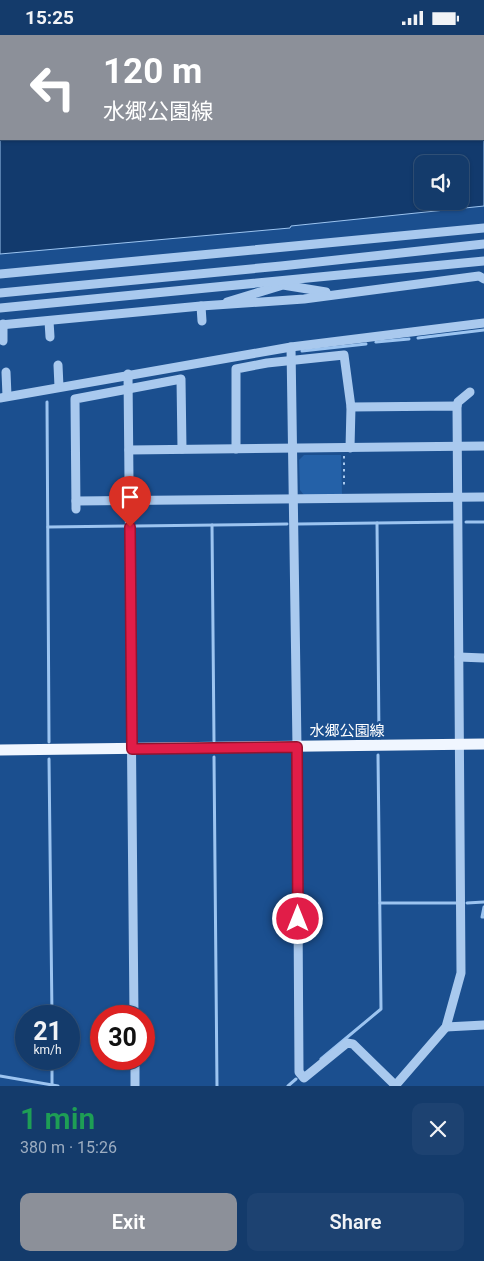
<!DOCTYPE html>
<meta charset="utf-8">
<style>
:root{--surface:#143b6b;--page:#1d4271;--text:#f1f3f6;--muted:#9dadc1;--line:#33557e;--accent:#8c9099}
body{margin:0;font-family:Roboto,"Noto Sans JP",sans-serif;background:var(--page);color:var(--text);height:100vh;display:flex;flex-direction:column;font-size:19px;white-space:nowrap}
*{box-sizing:border-box;margin:0}
p{font-size:16px;color:var(--muted)}
.icon{flex:none;width:28px;height:28px;fill:none;stroke:currentColor;stroke-width:2;stroke-linecap:round;stroke-linejoin:round}
.map{position:relative;height:1051px;overflow:hidden}
.side{display:flex;flex-direction:column;background:var(--surface);flex:1}
.side>*{flex:none}
.top-card{position:absolute;left:0px;top:0px;width:485px;height:105px;box-shadow:0 1px 4px #0004,0 0 0 1px var(--line);background:#8c9099;color:#fff;overflow:hidden}
.buttons{position:absolute;left:414px;top:120px;display:grid;gap:10px}
.buttons a{display:grid;place-items:center;width:55px;height:55px;border-radius:10px;background:var(--surface);box-shadow:0 1px 4px #0004,0 0 0 1px var(--line);font-size:25px}
.speed{position:absolute;left:15px;top:970px;display:flex;gap:10px;font-size:25px;font-weight:700;text-align:center}
.speed>*{display:grid;place-content:center;width:65px;height:65px;border-radius:50%;background:var(--surface);box-shadow:0 1px 4px #0004,0 0 0 1px var(--line);line-height:1}
.speed small{font-size:12px;font-weight:400}
.speed .limit{border:8px solid #d22;background:#fff;color:#111}
.pin{position:absolute;display:grid;place-items:center;width:42px;height:42px;color:#fff;margin:-51px -21px;border-radius:50% 50% 50% 0;rotate:-45deg;box-shadow:0 0 5px #0007}
.pin .icon{rotate:45deg}
.me{position:absolute;width:55px;margin:-28px;rotate:0deg;stroke-linejoin:round;filter:drop-shadow(0 0 4px #0008)}
.turn{display:flex;align-items:center;gap:18px;height:105px;padding:0 20px;font-size:22px}
.turn .icon{width:65px;height:65px;stroke-width:2.5}
.turn b{display:block;font-size:35px;line-height:42px}
.round{display:grid;place-items:center;flex:none;width:52px;height:52px;border-radius:10px;background:var(--page)}
.summary{display:flex;align-items:center;justify-content:space-between;height:85px;padding:0 20px}
h1{font-size:30px;font-weight:600;line-height:38px;color:#1e9e55}
.button{display:flex;gap:10px;margin-top:auto;padding:10px 20px}
.button a{flex:1;height:58px;border-radius:10px;background:var(--accent);color:#fff;font-size:20px;font-weight:600;line-height:58px;text-align:center}
.button a+a{background:var(--page);color:var(--text)}
.status{display:flex;justify-content:space-between;align-items:center;height:35px;padding:0 25px;background:var(--surface);direction:ltr}
.status svg{height:14px;fill:currentColor}
.map>svg:first-child{display:block}
.green{fill:#2461a8}
.water{fill:#123a6d;stroke:#9cc4f0;fill-rule:evenodd}
.lines{fill:none;stroke-linecap:round;stroke-linejoin:round}
.stream{stroke:#9cc4f0;stroke-width:3}
.path{stroke:#a9c9ee;stroke-width:2;stroke-dasharray:2.5 4;stroke-linecap:butt}
.minor{stroke:#a9c9ee;stroke-width:9}
.major{stroke:#f0f6ff;stroke-width:11}
.route-casing{stroke:#92132f;stroke-width:12}
.route{stroke:#e11d48;stroke-width:9}
.labels{text-anchor:middle;stroke-width:5;stroke-linejoin:round;paint-order:stroke}
.street-label{font-size:15px;fill:#fff;stroke:#1b4f8f}
</style>
<div class="status"><b>15:25</b><svg viewBox="0 0 49 12"><path d="M0 12V9h3v3zM5 12V6h3v6zM10 12V3h3v9zM15 12V0h3v12zM26 1h20v11H26zM47 4h2v5h-2z"/></svg></div>
<div class="map">
<svg width="484" height="1051" viewBox="0 0 484 1051">
<rect width="100%" height="100%" fill="#1b4f8f"/>
<polygon class="green" points="304,420 341,420 342,460 304,460 300,455 299,425"/>
<path class="water" d="M 0,0 L 484,0 L 484,171 L 291,191 L 290,193 L 0,219 ZM 1,1 L 484,1 L 484,104 L 1,104 ZM 422,129 L 460,129 L 460,166 L 422,166 Z"/>
<g class="lines">
<g class="stream">
<polyline points="418,303 484,295"/>
<polyline points="376,307 409,304"/>
<polyline points="302,316 366,309"/>
<polyline points="47,367 49,707"/>
<polyline points="466,487 484,487"/>
<polyline points="377,488 379,703"/>
<polyline points="298,489 455,487"/>
<polyline points="212,490 214,706"/>
<polyline points="136,491 287,489"/>
<polyline points="48,492 126,491"/>
<polyline points="214,722 217,1051"/>
<polyline points="49,724 52,981"/>
<polyline points="380,868 456,868"/>
<polyline points="467,868 484,867"/>
<polyline points="484,872 482,882 484,882"/>
<polyline points="52,1024 52,1050"/>
<polyline points="321,1024 381,974 378,720"/>
<polyline points="0,1041 58,1051"/>
<polyline points="288,1051 296,1044"/>
</g>
<polyline class="path" points="344,421 344,453"/>
<g class="minor">
<polyline points="0,239 484,193"/>
<polyline points="0,258 281,231 484,209"/>
<polyline points="227,267 283,250 326,257"/>
<polyline points="201,271 202,286"/>
<polyline points="0,273 484,226"/>
<polyline points="49,286 50,302"/>
<polyline points="3,289 3,306"/>
<polyline points="0,290 201,271 304,264 479,241 484,244"/>
<polyline points="291,312 297,712 299,1037 304,1043 347,1008 353,1009 396,1051"/>
<polyline points="58,330 59,352"/>
<polyline points="6,337 7,361"/>
<polyline points="128,339 134,981"/>
<polyline points="0,363 291,312 484,288"/>
<polyline points="457,371 458,367 470,357"/>
<polyline points="351,372 457,371 461,938 446,992 395,1051"/>
<polyline points="236,414 236,334 267,328 344,320 351,372 350,413"/>
<polyline points="129,415 484,411"/>
<polyline points="76,466 484,462"/>
<polyline points="76,474 75,364 181,344 182,414"/>
<polyline points="459,622 484,623"/>
<polyline points="446,992 484,990"/>
<polyline points="135,1024 135,1051"/>
</g>
<polyline class="major" points="0,715 484,709"/>
</g>
<g class="lines">
<g class="route-casing">
<polyline id="route" points="130,492 132,714 297,712 298,884"/>
</g>
<use href="#route" class="route"/>
</g>
<g class="labels">
<g class="street-label">
<text x="347" y="701">水郷公園線</text>
</g>
</g>
</svg>
<div class="buttons">
<a><svg class="icon" aria-label="sound" viewBox="0 0 24 24"><path d="M4 9h4l5-4v14l-5-4H4zM17 9q2 3 0 6"/></svg></a>
</div>
<div class="speed"><div>21<small>km/h</small></div><div class="limit">30</div></div>
<div class="pin" style="left:130px;top:492px;background:#d93025"><svg class="icon" aria-label="arrive" viewBox="0 0 24 24"><path d="M6 21V4h12l-3 4 3 4H6"/></svg></div>
<svg class="me" style="left:298px;top:884px" viewBox="-20 -20 40 40"><circle r="17" fill="#e11d48" stroke="#fff" stroke-width="3"/><path d="M0-11L8 9 0 5-8 9z" fill="#fff"/></svg>
<div class="top-card">
<div class="turn"><svg class="icon" aria-label="left" viewBox="0 0 24 24"><path d="M17 20v-9H6M10 6l-5 5 5 5"/></svg><div><b>120 m</b>水郷公園線</div></div>
</div>
</div>
<section class="side">
<div class="summary"><div><h1>1 min</h1><p>380 m · 15:26</p></div><a class="round"><svg class="icon" aria-label="close" viewBox="0 0 24 24"><path d="M6 6l12 12M18 6L6 18"/></svg></a></div>
<div class="button"><a>Exit</a><a>Share</a></div>
</section>
